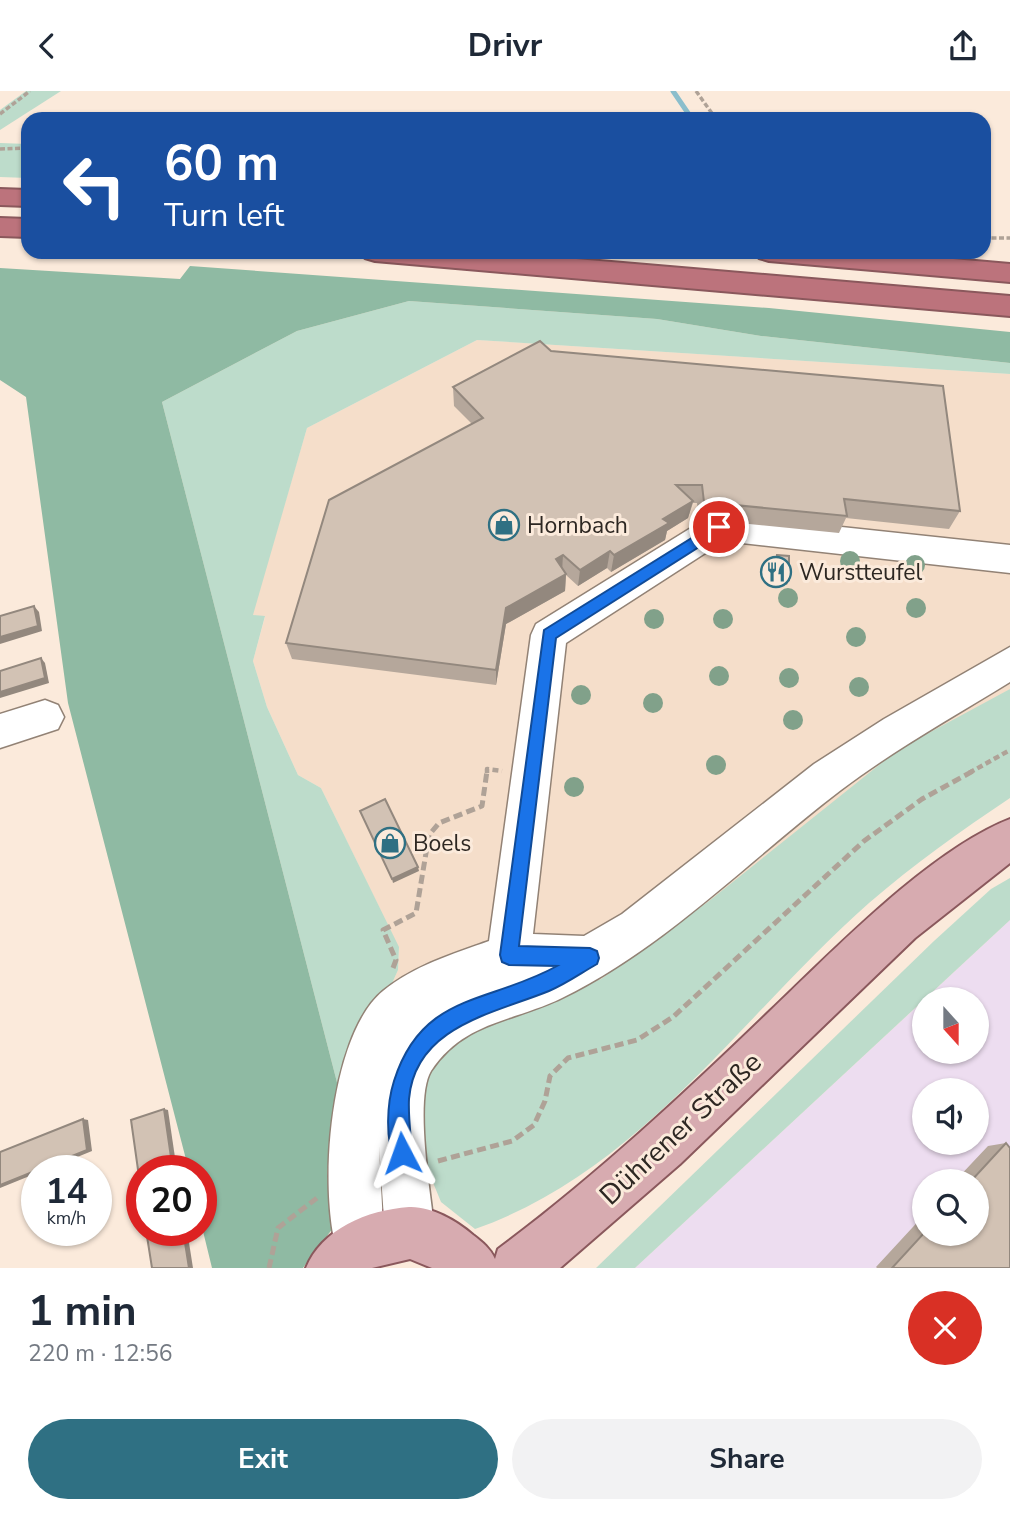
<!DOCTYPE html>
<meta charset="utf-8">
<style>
:root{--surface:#fff;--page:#f2f2f3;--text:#1f2937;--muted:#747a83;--accent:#2f7083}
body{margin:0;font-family:"Nunito Sans",sans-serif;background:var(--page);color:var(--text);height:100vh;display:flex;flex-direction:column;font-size:26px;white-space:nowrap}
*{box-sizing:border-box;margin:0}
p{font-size:23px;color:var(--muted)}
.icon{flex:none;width:38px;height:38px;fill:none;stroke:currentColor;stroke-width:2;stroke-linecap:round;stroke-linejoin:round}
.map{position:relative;height:1177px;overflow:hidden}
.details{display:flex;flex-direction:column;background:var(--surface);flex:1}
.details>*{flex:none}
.top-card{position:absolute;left:21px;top:21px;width:970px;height:147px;border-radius:21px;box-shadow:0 2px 5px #0004;background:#1a4fa0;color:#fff;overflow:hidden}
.needle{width:46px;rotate:159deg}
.fabs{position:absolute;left:912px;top:896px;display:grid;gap:14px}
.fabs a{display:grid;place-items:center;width:77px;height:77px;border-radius:50%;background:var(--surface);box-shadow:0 2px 5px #0004;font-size:35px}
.speed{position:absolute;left:21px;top:1064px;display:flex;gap:14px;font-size:35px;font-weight:700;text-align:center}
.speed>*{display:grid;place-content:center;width:91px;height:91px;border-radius:50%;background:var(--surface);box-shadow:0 2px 5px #0004;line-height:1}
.speed small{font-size:18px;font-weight:400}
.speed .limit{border:10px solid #d22;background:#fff;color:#111}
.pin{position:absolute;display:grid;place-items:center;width:60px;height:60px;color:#fff;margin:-30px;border:4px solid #fff;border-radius:50%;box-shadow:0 2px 7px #0007}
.me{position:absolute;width:77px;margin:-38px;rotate:356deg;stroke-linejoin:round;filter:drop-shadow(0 0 5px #0008)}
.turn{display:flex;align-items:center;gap:24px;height:147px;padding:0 28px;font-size:32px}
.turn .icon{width:91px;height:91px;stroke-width:2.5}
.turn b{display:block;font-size:49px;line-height:60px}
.round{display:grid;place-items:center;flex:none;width:74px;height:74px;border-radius:37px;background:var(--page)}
.head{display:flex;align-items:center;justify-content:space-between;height:119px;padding:0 28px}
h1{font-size:42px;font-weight:700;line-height:52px}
.cta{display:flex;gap:14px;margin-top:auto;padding:14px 28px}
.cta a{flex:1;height:80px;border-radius:42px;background:var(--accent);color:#fff;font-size:28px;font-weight:700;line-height:80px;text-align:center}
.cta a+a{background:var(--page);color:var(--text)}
header{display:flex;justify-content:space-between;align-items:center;height:91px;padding:0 28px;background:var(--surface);font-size:32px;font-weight:700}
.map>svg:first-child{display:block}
.built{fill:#f5deca}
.industrial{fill:#edddf0;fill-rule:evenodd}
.green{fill:#bddccb}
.forest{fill:#8fbaa3}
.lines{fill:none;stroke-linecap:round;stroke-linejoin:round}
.stream{stroke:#8bbecc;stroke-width:5}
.minor-casing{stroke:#928275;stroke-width:3}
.major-casing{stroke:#8a585c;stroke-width:4}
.highway-casing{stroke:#8a585c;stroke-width:4}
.path-far2{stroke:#afa297;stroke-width:3.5;stroke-dasharray:5 2.5;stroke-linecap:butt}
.path-far1{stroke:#afa297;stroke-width:4.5;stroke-dasharray:6 3.5;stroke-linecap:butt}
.path{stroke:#afa297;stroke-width:5;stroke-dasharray:9 4.5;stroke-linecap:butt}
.minor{fill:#fff;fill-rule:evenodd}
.major{fill:#d7abb0;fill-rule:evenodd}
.highway{fill:#bc737c;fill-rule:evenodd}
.tree{fill:#81a18a}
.wall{fill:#b5a79b}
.shaded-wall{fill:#93887e}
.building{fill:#d2c2b4;stroke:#93887e;stroke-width:2}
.route{fill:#1a73e8;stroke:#114b97;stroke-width:2}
.labels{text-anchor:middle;stroke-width:6;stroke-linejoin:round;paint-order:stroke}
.poi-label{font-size:23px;fill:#2d2722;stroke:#fbeadb;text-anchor:start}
.near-street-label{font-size:28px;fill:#2d2722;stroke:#fbeadb}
</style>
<header><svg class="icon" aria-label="back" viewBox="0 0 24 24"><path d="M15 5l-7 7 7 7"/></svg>Drivr<svg class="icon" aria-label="share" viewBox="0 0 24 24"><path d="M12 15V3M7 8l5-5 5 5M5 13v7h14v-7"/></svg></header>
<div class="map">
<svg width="1010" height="1177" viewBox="0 0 1010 1177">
<rect width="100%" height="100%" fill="#fbeadb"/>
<polygon class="built" points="477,249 1010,283 1010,598 601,888 479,931 418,1055 327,1082 341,1007 398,879 399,857 321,697 298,684 267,616 253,570 265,526 252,524 307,337"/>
<path class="industrial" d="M 1010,829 L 1010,1177 L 635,1177 L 924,909 L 924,961 L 976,961 L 976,908 L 925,908 ZM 924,999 L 976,999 L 976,1052 L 924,1052 ZM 924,1090 L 976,1090 L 976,1143 L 924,1143 Z"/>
<g class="green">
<polygon points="26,0 61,0 0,39 0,19"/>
<polygon points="0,52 28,53 28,87 0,86"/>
<polygon points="409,210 657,228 761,245 1010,272 1010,283 477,249 307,337 253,524 265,525 253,570 267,616 298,684 321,697 399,856 398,879 341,1007 162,311 297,240"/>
<path d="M 1010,598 L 1010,707 C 962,739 913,774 869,812 C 742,924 641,1080 475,1138 L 441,1111 L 418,1055 L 414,1002 L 435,960 L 479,931 L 601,888 L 709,810 L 899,658 Z"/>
<polygon points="1010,787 1010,829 635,1177 596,1177 934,850 991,798"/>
</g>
<polygon class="forest" points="190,175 769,217 1010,241 1010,272 761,245 657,228 409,210 297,240 162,311 341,1007 327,1082 333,1137 303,1177 212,1177 201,1132 201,1080 189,1080 68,612 26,306 0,289 0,177 180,188"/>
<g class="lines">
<polyline class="stream" points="673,0 692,28"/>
<g class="minor-casing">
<g id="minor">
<path d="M 719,423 L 1010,454 L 1010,482 L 724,450 L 566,552 L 533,843 L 584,845 L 622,823 L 814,673 L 884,628 L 1010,556 L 1010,591 C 953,626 894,659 841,699 C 749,769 666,856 562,907 C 513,931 464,930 431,980 C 414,1008 431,1106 435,1142 L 427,1159 L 410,1167 L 393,1159 L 385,1142 L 379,1055 L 384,1154 L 377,1172 L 363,1177 L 341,1172 C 316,1111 328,945 383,900 C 413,875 453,863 489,850 L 531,544 L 536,533 L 707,427 Z"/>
<polygon points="45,609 58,614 64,626 58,638 0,657 0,623"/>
</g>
</g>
<g class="major-casing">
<path id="major" d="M 1010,728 L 1010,772 L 915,847 L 680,1073 L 560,1177 L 432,1177 L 410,1168 L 372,1177 L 306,1177 C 322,1138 367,1119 409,1116 C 431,1115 457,1130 473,1144 C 482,1151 490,1157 495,1168 L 498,1158 C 595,1086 683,1004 770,920 C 833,860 930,759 1010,728 Z"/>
</g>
<g class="highway-casing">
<g id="highway">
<polygon points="0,98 28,99 28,115 0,114"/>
<polygon points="0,127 28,128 28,146 0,145"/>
<polygon points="361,161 494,161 1010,205 1010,225 375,170 365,167"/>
<polygon points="755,161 873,161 1010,173 1010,191 769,170 759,167"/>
</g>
</g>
<g class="path-far2">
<polyline points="696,0 716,28"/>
<polyline points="0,23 30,0"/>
<polyline points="0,58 28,57"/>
<polyline points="984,147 1010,147"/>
</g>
<g class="path-far1">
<polyline points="487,682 487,678 502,680"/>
<polyline points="969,682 1010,659"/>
</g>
<g class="path">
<polyline points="393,877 396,869 383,839 416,822 429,744 439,732 482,715 487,680"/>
<polyline points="438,1070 512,1050 534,1034 545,1010 550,985 568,967 637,949 673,926 864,750 922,708 973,680"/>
<polyline points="269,1177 278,1137 317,1107"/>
</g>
<use href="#minor" class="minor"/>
<use href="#major" class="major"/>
<use href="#highway" class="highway"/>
</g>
<g class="tree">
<circle cx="850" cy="470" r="10"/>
<circle cx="915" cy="474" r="10"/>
<circle cx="788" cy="507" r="10"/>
<circle cx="916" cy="517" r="10"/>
<circle cx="654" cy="528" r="10"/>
<circle cx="723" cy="528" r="10"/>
<circle cx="856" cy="546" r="10"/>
<circle cx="719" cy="585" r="10"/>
<circle cx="789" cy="587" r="10"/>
<circle cx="859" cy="596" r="10"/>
<circle cx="581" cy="604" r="10"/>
<circle cx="653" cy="612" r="10"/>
<circle cx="793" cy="629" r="10"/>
<circle cx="716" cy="674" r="10"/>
<circle cx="574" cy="696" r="10"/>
</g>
<g class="wall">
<polygon points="551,260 960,420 949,438 846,427 839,442 699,428 697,412 693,412 688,427 667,440 665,449 611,481 607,477 578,495 566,484 565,500 506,533 496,594 292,568 286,552 472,333 454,315 453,296"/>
<polygon points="777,464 789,489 787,494 775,493 775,469"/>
<polygon points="1006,1052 1010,1177 877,1177 876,1176 924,1124 924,1143 976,1090 955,1090 988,1055"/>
</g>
<g class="shaded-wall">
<polygon points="693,410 688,427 667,440 665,449 611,481 614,464 663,428"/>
<polygon points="610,460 607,477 578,495 580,479"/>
<polygon points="563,464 562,481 556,468"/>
<polygon points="566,483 565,500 506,533 496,594 496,579 506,517"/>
<polygon points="34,515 39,521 42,540 0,553 0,546"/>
<polygon points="41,567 45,572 49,592 0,607 0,601"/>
<polygon points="418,776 419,780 393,792 392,788"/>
<polygon points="164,1018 168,1019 177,1080 173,1080"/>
<polygon points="83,1028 88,1029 92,1060 43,1080 37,1080 37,1082 0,1097 0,1094"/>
<polygon points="183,1139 187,1139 193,1177 189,1177"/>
</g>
<g class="building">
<polygon points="540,250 551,260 943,295 960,420 844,408 847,425 704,411 702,394 676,394 693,410 663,428 669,432 614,464 610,460 580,479 563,464 556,468 566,483 506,517 496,579 286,552 329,409 483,327 453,296"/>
<polygon points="777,464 789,465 789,489 777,487"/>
<polygon points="34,515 38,535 0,546 0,525"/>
<polygon points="41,567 45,587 0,601 0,580"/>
<polygon points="385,708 418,776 392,788 360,720"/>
<polygon points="164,1018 173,1080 142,1080 142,1107 131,1029"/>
<polygon points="83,1028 87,1059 0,1094 0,1061"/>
<polygon points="1006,1052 1010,1057 1010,1177 892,1177 924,1142 924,1143 976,1143 976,1090 971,1090"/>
<polygon points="146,1139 183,1139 189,1177 152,1177"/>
</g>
<path class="route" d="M 719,430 L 726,436 L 724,440 L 556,547 L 519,855 L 590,857 L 597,860 L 599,867 L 597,873 C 581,882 566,893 549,900 C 495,922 415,935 409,1008 C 408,1026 411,1045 412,1062 L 409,1070 L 402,1073 L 395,1070 C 385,1048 387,1012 394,990 C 422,901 489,913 557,875 L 509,874 L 502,871 L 500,864 L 544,539 Z"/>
<defs>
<g id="shop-ring" transform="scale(1.575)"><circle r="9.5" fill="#fbeadb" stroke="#2f7083" stroke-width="1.5"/><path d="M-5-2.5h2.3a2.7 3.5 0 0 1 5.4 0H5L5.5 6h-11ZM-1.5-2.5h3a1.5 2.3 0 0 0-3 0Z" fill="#2f7083"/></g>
<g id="restaurant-ring" transform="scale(1.575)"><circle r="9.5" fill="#fbeadb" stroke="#2f7083" stroke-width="1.5"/><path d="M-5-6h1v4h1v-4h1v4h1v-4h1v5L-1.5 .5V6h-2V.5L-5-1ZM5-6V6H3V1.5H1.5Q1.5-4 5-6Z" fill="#2f7083"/></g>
</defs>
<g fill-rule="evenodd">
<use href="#shop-ring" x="504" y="434"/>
<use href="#restaurant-ring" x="776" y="481"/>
<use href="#shop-ring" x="390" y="752"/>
</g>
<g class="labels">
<g class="poi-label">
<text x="527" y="442">Hornbach</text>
<text x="799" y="489">Wurstteufel</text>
<text x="413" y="760">Boels</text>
</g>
<g class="near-street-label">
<text transform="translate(680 1037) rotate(-43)" y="10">Dührener Straße</text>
</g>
</g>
</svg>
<div class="fabs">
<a><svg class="needle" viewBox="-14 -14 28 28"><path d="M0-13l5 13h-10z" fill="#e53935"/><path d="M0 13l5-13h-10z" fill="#747a83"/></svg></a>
<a><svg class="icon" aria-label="sound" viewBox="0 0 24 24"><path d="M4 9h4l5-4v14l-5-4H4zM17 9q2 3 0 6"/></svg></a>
<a><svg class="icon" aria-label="search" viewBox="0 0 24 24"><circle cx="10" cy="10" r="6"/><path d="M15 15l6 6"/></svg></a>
</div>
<div class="speed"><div>14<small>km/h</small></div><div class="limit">20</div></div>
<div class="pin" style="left:719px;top:436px;background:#d93025"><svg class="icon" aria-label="arrive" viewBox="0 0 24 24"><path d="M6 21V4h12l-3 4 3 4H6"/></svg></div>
<svg class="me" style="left:402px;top:1062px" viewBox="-20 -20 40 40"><path d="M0-17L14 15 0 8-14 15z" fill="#1a73e8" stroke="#fff" stroke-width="4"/></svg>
<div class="top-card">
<div class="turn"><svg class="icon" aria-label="left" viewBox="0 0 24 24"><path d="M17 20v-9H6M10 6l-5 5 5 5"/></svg><div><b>60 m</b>Turn left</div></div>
</div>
</div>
<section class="details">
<div class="head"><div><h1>1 min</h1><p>220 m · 12:56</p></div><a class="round" style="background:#d93025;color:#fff"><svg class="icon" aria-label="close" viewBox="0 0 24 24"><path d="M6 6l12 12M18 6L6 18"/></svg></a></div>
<div class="cta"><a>Exit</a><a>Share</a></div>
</section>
